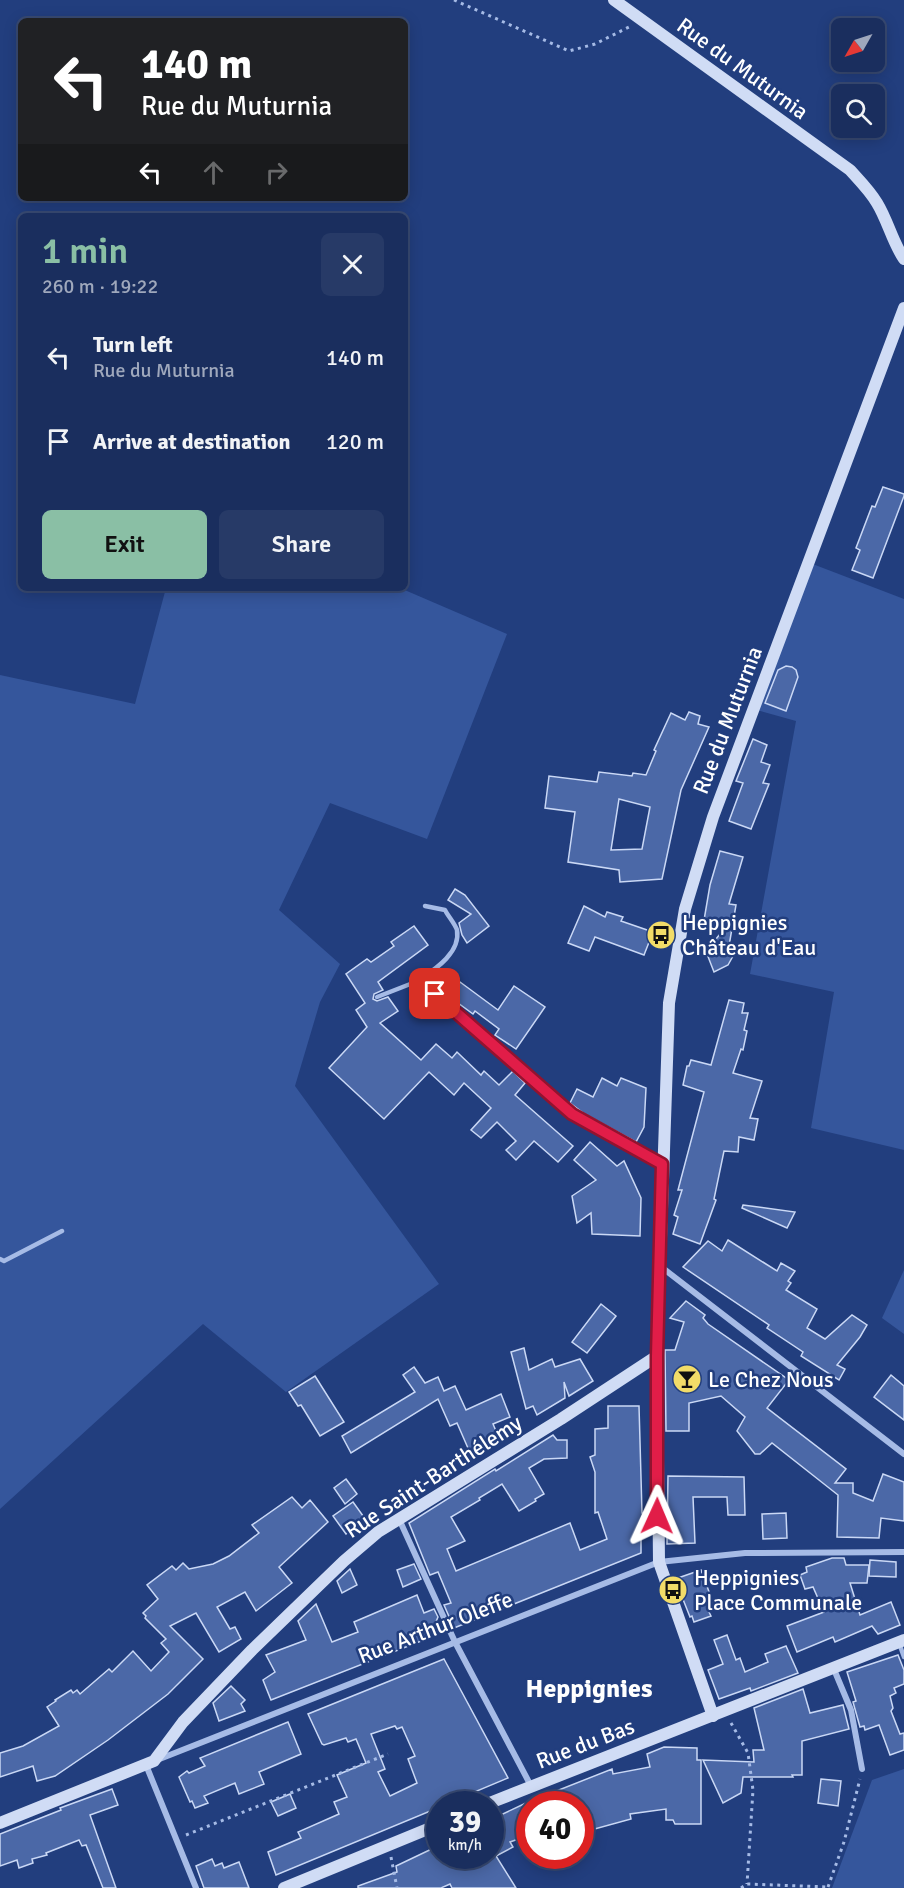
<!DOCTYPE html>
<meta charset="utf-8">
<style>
:root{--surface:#1a2e5e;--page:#273a67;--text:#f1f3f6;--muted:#9fa8bc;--line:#384a73;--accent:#8abfa5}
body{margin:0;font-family:Signika,sans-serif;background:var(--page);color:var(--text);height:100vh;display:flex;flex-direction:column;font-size:22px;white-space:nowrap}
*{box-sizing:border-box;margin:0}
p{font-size:20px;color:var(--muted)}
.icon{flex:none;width:33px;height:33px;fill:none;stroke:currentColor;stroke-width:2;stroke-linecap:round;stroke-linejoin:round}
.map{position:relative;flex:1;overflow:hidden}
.sheet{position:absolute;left:18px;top:213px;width:390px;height:378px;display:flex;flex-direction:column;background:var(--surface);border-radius:9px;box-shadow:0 3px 15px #0003,0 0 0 2px var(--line)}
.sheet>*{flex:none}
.top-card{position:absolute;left:18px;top:18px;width:390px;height:183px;border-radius:9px;box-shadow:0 3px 15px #0003,0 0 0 2px var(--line);background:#202124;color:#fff;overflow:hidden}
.needle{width:39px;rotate:231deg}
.fabs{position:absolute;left:831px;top:18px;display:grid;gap:12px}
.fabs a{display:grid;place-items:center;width:54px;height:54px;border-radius:9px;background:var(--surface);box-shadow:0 3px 15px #0003,0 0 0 2px var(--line);font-size:30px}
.speed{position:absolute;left:426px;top:1791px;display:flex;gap:12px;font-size:30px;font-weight:700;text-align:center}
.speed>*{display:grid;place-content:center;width:78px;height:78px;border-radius:50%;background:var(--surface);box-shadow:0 3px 15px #0003,0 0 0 2px var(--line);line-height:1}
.speed small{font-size:15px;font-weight:400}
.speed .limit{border:9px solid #d22;background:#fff;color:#111}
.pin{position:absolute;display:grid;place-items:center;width:51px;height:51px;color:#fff;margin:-26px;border-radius:12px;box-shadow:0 3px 9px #0006}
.me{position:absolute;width:66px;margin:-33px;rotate:1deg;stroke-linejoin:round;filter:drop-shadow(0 0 4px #0008)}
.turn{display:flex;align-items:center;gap:21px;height:126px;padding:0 24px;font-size:27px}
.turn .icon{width:78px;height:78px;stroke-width:2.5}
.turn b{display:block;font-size:42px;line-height:51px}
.lanes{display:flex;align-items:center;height:57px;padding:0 24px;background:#0003;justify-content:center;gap:30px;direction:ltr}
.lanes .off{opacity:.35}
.round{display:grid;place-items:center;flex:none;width:63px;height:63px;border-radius:9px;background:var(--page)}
.headline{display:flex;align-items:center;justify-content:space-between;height:102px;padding:0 24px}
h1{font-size:36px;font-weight:600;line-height:45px;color:var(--accent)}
.action{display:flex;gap:12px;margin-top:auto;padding:12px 24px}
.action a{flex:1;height:69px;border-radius:9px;background:var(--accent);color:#111;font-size:24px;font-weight:600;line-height:69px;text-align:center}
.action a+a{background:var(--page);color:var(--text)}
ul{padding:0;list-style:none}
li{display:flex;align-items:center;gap:18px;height:84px;padding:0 24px}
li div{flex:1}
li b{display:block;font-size:22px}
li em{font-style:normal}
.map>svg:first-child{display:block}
.green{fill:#35569c}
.building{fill:#4b68a7;stroke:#cad8f5;stroke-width:1.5;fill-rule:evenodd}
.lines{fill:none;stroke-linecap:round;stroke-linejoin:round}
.path{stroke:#a6bbe6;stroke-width:3;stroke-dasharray:3 4.5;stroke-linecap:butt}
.lane{stroke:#a6bbe6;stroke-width:4.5}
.street{stroke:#a6bbe6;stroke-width:6}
.secondary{stroke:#d0dcf5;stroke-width:12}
.route-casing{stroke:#92132f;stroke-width:15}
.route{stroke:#e11d48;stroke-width:10}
.labels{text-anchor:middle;stroke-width:5;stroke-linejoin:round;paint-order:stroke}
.street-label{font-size:22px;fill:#fff;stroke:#223e7e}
.poi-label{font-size:22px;fill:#fff;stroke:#223e7e;text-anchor:start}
.quarter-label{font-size:26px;font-weight:bold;fill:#fff;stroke:#223e7e}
</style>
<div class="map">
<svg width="904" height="1888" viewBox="0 0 904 1888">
<rect width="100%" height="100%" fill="#223e7e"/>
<g class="green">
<polygon points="810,563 904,599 904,1150 811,1128 834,992 750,974 796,721 753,709"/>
<polygon points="166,588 400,588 507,634 427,839 330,803 279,910 340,964 320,1002 295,1086 439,1284 286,1392 203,1324 0,1509 0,675 135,704"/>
<polygon points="904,1270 904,1334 882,1318"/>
<polygon points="904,1769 904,1888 832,1888 872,1780"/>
</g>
<g class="building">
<polygon points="883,487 904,494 904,496 873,578 852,570 860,550 856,548 872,506 875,507"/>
<polygon points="786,666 792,667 796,670 798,677 786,711 765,703 778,670"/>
<path d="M 689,712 L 700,716 L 698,724 L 709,727 L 681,790 L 662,879 L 620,882 L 619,870 L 568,862 L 575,812 L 545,808 L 549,776 L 597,782 L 599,772 L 632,776 L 633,773 L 646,775 L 656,751 L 654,750 L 671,713 L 685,720 ZM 619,799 L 650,807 L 642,849 L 611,850 Z"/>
<polygon points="753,739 767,745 761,762 770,765 763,783 769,784 751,829 729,821 743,783 736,781"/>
<polygon points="720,851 743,857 729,904 736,905 729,946 733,956 728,965 714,972 707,954 708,949 724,929 703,926 710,885"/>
<polygon points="455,889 465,895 489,926 467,943 462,935 459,923 471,914 448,900"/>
<polygon points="584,906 605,917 607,912 623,917 621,921 653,932 644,955 595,937 589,951 568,943"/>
<polygon points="414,926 428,945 378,982 383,990 374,994 373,999 377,1001 388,997 398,1011 380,1023 421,1060 436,1044 452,1058 457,1052 481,1075 484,1071 499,1085 513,1071 525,1083 515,1095 573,1146 558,1162 534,1141 516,1160 506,1150 516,1141 497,1122 481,1138 471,1130 491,1108 464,1083 454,1095 429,1072 384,1119 329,1068 367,1027 356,1010 365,1003 346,974 367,959 371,962 394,946 391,942"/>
<polygon points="460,982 498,1010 514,986 545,1007 516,1049 495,1035 499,1029 475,1011 473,1014 450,997"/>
<polygon points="729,1000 744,1003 742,1013 748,1013 744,1030 747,1031 743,1050 741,1049 733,1073 762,1081 750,1118 758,1119 754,1140 739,1137 738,1152 724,1151 714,1199 716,1200 700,1244 673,1234 678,1217 674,1215 682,1190 678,1190 704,1092 683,1085 687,1066 689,1066 691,1060 711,1065"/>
<polygon points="602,1078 617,1086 621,1078 646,1088 644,1127 636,1142 586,1115 570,1103 577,1089 593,1097"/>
<polygon points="590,1142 617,1166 624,1161 641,1198 640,1236 592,1234 591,1213 577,1223 572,1196 596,1180 574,1160"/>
<polygon points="743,1205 795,1212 787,1228 742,1208"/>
<polygon points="728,1240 777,1271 781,1263 795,1271 788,1281 791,1283 786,1290 817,1309 807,1328 825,1339 852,1315 867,1325 860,1337 837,1365 845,1369 839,1380 801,1356 803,1352 767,1328 769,1325 683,1267 708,1241 722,1251"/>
<polygon points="686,1301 705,1315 703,1318 708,1324 789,1380 767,1408 846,1469 835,1483 853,1483 853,1493 873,1501 883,1474 904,1482 904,1521 881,1518 879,1538 837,1537 838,1495 772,1443 760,1454 755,1454 737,1431 745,1417 721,1396 689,1403 689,1431 666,1431 665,1350 675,1350 684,1322 670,1318"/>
<polygon points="601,1304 616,1316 587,1353 572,1342"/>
<polygon points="524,1348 529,1370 552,1359 555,1367 580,1359 593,1381 569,1396 564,1382 565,1398 537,1415 533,1406 526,1409 511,1352"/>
<polygon points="414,1367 425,1383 438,1377 444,1391 455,1386 466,1410 501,1394 510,1417 493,1424 499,1438 471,1455 457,1423 450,1426 438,1399 351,1453 342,1436 415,1392 403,1375"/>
<polygon points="891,1375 904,1386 904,1420 874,1397"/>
<polygon points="315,1376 344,1422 320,1436 301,1405 298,1406 289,1392"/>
<polygon points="608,1406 639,1406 642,1513 650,1513 650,1523 641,1526 641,1553 454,1628 444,1605 451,1603 438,1572 430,1575 409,1523 495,1469 496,1471 553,1435 557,1440 567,1440 567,1458 544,1459 529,1468 544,1494 535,1499 536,1501 519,1511 502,1484 479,1498 480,1500 451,1517 465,1541 447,1549 456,1571 570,1523 580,1550 607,1539 598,1512 595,1513 595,1472 590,1457 595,1455 595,1429 608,1428"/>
<polygon points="668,1476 744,1477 745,1515 728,1515 727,1497 693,1497 695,1543 667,1544"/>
<polygon points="346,1479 357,1494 345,1504 334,1488"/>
<polygon points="292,1497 302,1508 310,1500 328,1522 279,1567 292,1583 256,1611 245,1592 217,1607 230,1629 235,1627 241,1639 219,1652 196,1613 170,1626 203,1659 168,1694 108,1740 55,1776 37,1781 33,1766 0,1777 0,1753 23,1746 59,1726 47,1707 56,1701 55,1700 71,1690 73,1693 77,1690 80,1694 109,1669 112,1672 133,1651 151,1671 169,1652 161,1643 166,1639 145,1618 146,1616 143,1613 158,1599 147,1585 172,1566 176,1570 183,1563 189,1569 213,1564 229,1556 259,1533 252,1525"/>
<polygon points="353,1502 366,1520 346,1534 333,1516"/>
<polygon points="786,1513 787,1538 763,1539 762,1514"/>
<polygon points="832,1558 844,1558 846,1565 869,1565 867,1583 850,1583 860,1615 891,1602 900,1625 878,1634 872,1626 835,1642 833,1637 797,1652 787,1626 824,1612 813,1587 805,1589 800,1575 807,1572 806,1567"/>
<polygon points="870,1560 896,1562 896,1577 869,1576"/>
<polygon points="414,1564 421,1579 403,1587 397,1570"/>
<polygon points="350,1569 357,1585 342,1593 337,1581"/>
<polygon points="701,1570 715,1608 708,1610 711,1616 694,1622 692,1616 690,1617 675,1579"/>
<polygon points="417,1595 424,1613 434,1609 438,1617 429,1638 271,1700 263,1680 275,1672 266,1655 306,1640 298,1621 316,1604 332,1642 358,1632 354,1622"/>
<polygon points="727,1635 736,1660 740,1658 745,1672 768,1662 765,1654 786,1646 798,1673 751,1691 750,1688 719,1699 708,1670 723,1664 714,1640"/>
<polygon points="898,1655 904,1670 904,1684 894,1688 896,1693 890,1696 893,1708 891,1711 900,1734 904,1733 904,1750 890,1755 879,1725 865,1730 864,1726 860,1727 853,1702 856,1701 847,1672"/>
<path d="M 444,1659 L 508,1778 L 446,1804 L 440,1804 L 440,1807 L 276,1875 L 268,1852 L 301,1838 L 298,1832 L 339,1814 L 334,1802 L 347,1797 L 337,1775 L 366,1763 L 356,1739 L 348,1742 L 346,1738 L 324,1745 L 322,1744 L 308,1714 ZM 395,1726 L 397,1729 L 402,1727 L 415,1756 L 408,1759 L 417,1783 L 390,1796 L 378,1772 L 385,1769 L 371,1734 Z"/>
<polygon points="231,1686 245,1700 241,1704 245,1711 219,1721 213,1703"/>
<polygon points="803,1689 810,1713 843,1705 849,1729 802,1741 802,1775 792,1775 793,1777 743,1777 741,1793 723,1803 703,1760 754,1762 753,1750 764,1750 754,1708"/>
<polygon points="288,1722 301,1754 259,1772 264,1784 239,1794 235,1783 204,1796 208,1803 195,1808 192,1801 190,1802 179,1777 187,1771 189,1773 205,1766 200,1758"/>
<polygon points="664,1747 697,1748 697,1760 701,1760 701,1824 675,1824 673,1820 666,1820 666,1809 630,1814 631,1819 580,1833 580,1804 530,1804 530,1835 510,1842 513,1847 496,1856 516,1888 452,1888 450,1884 441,1888 358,1888 358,1886 397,1872 396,1866 440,1845 440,1856 490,1856 490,1820 526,1803 612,1769 613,1774 650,1767 647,1754"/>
<polygon points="821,1779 841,1781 838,1806 818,1803"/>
<polygon points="112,1789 118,1805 90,1815 116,1888 103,1888 86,1845 82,1846 79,1840 46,1853 47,1855 32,1859 33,1863 19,1868 17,1860 0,1866 0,1834 61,1810 60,1808"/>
<polygon points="290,1794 296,1808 278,1816 271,1802"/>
<polygon points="212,1859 215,1866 222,1863 224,1868 239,1862 249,1888 204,1888 196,1866"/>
</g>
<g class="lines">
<g class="path">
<polyline points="454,0 569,51 595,44 629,27"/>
<polyline points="731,1723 748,1753 753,1790 747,1884"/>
<polyline points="186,1835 388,1754"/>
<polyline points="391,1857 397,1888"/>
<polyline points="828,1887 844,1842 860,1779"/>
<polyline points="741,1888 747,1884 828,1887"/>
</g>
<g class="lane">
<path d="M 418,981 C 434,970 461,953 457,930 C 455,924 448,916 445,910 L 425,906"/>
<polyline points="377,997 418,981 435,994"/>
<polyline points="0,1259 4,1261 62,1231"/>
<polyline points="899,1643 904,1657"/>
</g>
<g class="street">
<polyline points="435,994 572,1114 662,1164"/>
<polyline points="660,1266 904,1454"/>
<polyline points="399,1519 455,1642 531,1786"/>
<polyline points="833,1667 851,1710 862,1769"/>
<polyline points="157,1760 659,1562 745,1553 904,1552"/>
<polyline points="146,1765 196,1888"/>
</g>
<g class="secondary">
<path d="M 614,0 L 850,170 C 860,181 870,191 877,203 C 888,221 892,241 904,259"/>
<polyline points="713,1716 659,1562 657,1356 669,1003 685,909 713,817 904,308"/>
<polyline points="487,1804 904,1640"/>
<polyline points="0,1823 154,1761 183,1722 252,1650 344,1561 378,1532 561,1419 657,1356"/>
<polyline points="284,1888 440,1824"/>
</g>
</g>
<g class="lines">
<g class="route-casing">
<polyline id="route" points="435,994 572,1114 662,1164 657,1356 657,1516"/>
</g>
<use href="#route" class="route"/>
</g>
<defs>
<g id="bus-disc" transform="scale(1.5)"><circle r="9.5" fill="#f2dc68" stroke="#223e7e"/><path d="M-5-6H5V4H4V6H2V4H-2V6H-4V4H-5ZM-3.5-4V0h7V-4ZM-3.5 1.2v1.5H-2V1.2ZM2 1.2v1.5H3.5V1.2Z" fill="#111"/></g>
<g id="bar-disc" transform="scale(1.5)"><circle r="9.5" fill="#f2dc68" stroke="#223e7e"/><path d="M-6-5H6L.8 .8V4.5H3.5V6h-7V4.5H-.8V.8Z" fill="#111"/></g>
</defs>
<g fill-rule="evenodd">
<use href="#bus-disc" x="661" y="935"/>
<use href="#bar-disc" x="687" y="1379"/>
<use href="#bus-disc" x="673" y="1590"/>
</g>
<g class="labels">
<g class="street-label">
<text transform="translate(743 68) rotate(36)" y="8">Rue du Muturnia</text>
<text transform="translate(727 720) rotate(-69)" y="8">Rue du Muturnia</text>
<text transform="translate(433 1476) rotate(-33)" y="8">Rue Saint-Barthélemy</text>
<text transform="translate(435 1627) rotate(-21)" y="8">Rue Arthur Oleffe</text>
<text transform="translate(585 1743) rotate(-21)" y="8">Rue du Bas</text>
</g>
<g class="poi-label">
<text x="682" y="930">Heppignies<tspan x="682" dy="25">Château d'Eau</tspan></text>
<text x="708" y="1387">Le Chez Nous</text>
<text x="694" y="1585">Heppignies<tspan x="694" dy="25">Place Communale</tspan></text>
</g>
<g class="quarter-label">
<text x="589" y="1697">Heppignies</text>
</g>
</g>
</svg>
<div class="fabs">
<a><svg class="needle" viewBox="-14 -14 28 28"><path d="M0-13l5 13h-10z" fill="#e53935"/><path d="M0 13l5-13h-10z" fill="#9fa8bc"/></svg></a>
<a><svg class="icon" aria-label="search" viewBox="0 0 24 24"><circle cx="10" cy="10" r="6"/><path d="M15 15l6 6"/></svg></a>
</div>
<div class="speed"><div>39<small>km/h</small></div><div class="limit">40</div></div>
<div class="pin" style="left:435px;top:994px;background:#d93025"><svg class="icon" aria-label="arrive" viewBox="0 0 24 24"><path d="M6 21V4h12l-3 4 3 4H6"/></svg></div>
<svg class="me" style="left:657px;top:1516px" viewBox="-20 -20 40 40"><path d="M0-17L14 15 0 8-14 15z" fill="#e11d48" stroke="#fff" stroke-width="4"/></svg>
<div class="top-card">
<div class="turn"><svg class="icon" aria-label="left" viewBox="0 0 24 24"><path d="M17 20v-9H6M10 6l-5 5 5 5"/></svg><div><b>140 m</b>Rue du Muturnia</div></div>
<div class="lanes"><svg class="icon" aria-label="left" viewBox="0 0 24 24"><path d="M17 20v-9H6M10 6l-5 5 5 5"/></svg><svg class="icon off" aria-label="ahead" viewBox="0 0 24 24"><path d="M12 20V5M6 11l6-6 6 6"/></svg><svg class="icon off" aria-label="right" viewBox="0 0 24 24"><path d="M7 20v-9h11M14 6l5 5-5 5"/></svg></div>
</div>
<section class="sheet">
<div class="headline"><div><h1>1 min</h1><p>260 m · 19:22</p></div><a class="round"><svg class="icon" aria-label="close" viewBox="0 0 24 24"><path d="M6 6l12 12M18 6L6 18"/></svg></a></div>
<ul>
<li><svg class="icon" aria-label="left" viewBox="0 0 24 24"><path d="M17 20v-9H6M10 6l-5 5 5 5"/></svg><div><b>Turn left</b><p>Rue du Muturnia</p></div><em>140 m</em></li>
<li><svg class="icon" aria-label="arrive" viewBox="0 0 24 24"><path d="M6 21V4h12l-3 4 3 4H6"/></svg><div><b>Arrive at destination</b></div><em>120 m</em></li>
</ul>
<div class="action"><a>Exit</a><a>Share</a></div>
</section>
</div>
